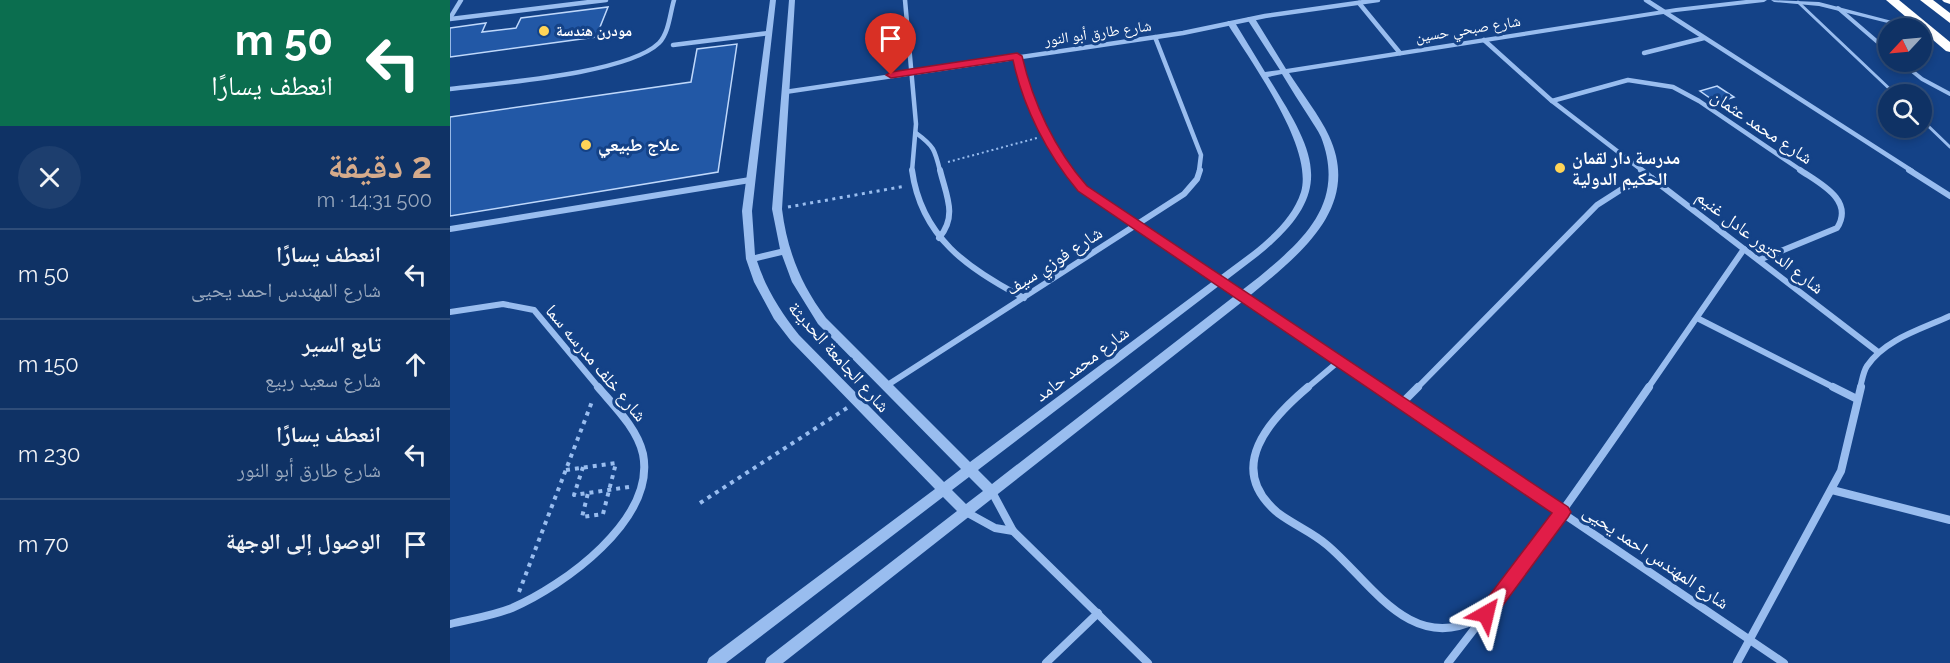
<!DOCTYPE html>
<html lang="ar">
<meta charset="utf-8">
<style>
:root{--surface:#0f3265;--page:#1d3e6e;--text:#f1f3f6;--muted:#9baabf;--line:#2f4d79;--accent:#d6ab8b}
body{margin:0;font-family:Raleway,"Noto Naskh Arabic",sans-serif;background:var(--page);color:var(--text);direction:rtl;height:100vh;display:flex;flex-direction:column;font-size:22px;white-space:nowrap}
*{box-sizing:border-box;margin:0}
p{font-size:20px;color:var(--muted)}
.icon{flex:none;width:33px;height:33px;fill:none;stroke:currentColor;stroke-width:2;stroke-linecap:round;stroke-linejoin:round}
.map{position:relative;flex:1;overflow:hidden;direction:ltr}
.side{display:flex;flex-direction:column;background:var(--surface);width:450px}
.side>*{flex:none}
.top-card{background:#0b6e4f;color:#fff;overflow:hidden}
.needle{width:39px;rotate:244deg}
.fabs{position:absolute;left:1428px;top:18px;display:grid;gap:12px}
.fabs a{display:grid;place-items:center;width:54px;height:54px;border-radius:50%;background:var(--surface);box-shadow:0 3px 9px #0003,0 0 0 2px var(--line);font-size:30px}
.pin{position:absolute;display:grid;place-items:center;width:51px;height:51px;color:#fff;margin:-62px -26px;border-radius:50% 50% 50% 0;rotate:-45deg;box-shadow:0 0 6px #0007}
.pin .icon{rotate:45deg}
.me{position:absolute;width:66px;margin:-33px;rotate:37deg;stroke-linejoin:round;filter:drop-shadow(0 0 4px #0008)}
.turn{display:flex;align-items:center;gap:21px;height:126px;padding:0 18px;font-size:27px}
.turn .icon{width:78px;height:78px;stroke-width:2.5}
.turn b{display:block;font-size:42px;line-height:51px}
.round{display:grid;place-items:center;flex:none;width:63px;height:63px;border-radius:32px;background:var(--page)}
.summary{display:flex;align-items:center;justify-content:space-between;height:102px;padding:0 18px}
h1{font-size:36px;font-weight:700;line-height:45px;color:var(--accent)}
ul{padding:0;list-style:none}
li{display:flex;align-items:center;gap:18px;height:90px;padding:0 18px;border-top:2px solid var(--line)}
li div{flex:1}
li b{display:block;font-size:22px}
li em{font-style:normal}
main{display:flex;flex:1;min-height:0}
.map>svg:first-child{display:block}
.building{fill:#2258a6;stroke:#bfd8fb;stroke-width:1.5}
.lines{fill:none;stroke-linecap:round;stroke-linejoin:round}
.path-far2{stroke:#99bdef;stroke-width:2;stroke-dasharray:2 3;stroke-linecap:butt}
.path-far1{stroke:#99bdef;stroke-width:3;stroke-dasharray:3 4.5;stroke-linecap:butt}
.path{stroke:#99bdef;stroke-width:4;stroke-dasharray:4 5;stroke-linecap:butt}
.service{stroke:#99bdef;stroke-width:3}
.pedestrian{stroke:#99bdef;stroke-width:4}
.minor-far2{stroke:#99bdef;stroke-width:4.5}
.minor-far1{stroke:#99bdef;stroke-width:6}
.minor{stroke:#99bdef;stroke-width:8}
.tertiary{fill:#99bdef;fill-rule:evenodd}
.motorway{fill:#fff;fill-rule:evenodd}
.route{fill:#e11d48;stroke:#92132f;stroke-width:1.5}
.poi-dot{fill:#ffd457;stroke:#144287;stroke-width:2}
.labels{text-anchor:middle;stroke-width:6;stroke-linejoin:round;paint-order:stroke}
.far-street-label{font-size:15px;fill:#fff;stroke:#144287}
.far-poi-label{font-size:15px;font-weight:bold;fill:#fff;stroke:#144287;text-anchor:start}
.street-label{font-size:18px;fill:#fff;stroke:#144287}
.poi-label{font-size:18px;font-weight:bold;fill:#fff;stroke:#144287;text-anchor:start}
</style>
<main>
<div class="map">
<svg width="1500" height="663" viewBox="0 0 1500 663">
<rect width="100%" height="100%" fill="#144287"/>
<g class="building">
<polygon points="158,7 146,37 0,57 0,28 36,23 32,32 66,28 71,18"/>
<polygon points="287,44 268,172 0,216 0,117 241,82 247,49"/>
<polygon points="1267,86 1284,97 1267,103 1250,91"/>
</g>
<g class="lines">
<polyline class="path-far2" points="498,162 587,138"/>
<polyline class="path-far1" points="338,207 456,186"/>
<g class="path">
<polyline points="133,467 124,495 179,487"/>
<polyline points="116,470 166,463 153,514 132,517 138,493"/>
<polyline points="250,503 397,408"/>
<polyline points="69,592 143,399"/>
</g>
<g class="service">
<polyline points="1348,2 1445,94"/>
<polyline points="1472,120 1500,147"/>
</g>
<g class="pedestrian">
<polyline points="1388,8 1438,51"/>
<polyline points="1451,62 1472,79 1500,94"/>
</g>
<g class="minor-far2">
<polyline points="455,0 466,124 462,171"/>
<polyline points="1196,0 1462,171"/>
<polyline points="909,3 950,53"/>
<polyline points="0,18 11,0"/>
<polyline points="0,19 156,0"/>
<polyline points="705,37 751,155 749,171"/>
<polyline points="1034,40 1102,101 1193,171"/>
<polyline points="223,45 319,33"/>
<polyline points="1194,53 1254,38"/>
<path d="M 567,56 C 575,97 593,137 618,171"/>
<path d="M 0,89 C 47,83 177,74 209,43 C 219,33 220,13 224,0"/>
<polyline points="335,92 733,33 815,16 928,0"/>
<polyline points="1102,101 1178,80 1223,87 1249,101 1352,171"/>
<path d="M 466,133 C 484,146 485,150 490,171"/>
</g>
<g class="minor-far1">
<path d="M 462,170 C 471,237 518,269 574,298"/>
<polyline points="617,170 632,188 928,388"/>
<polyline points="1191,170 1428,352"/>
<polyline points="1459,170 1500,196"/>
<polyline points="0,229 300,180"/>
<path d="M 489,238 C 508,216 496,195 490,170"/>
<path d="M 1309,260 L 1387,228 C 1405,200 1369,183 1350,170"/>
<polyline points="0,312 53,304 84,310 149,388"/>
<polyline points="1247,318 1385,388"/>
<polyline points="436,386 734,194 747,179 750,170"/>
<polyline points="857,388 889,361"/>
<polyline points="967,388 1147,205 1172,189 1202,178"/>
<polyline points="1198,388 1294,249"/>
<path d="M 1410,388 C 1412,381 1413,372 1417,366 C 1435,339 1472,329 1500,316"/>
</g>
<g class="minor">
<path d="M 858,387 C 820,419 774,468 828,513 C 844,525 862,532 877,545 C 920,581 960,654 1027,619 C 1045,610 1058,584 1071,568 C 1115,509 1157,448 1199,387"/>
<polyline points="926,387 1334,663"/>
<polyline points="1383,387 1407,399"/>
<polyline points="952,403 968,387"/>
<polyline points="1382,490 1500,520"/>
<polyline points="542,492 563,531 698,663"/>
<polyline points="516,512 545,528 563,531"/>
<path d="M 0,624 C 21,619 42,616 62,608 C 113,586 206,520 193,454 C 187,428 164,406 148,387"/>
<polyline points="596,663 648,613"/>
<polyline points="998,663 1032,619"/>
<polyline points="1287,663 1391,471 1411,387"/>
</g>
<g class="tertiary">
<path d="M 320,0 L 326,0 L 302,211 L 305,255 L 330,249 L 322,209 L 339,0 L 345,0 L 332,209 C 337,250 351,285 376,318 L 520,462 L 802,252 C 822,236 843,217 851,192 C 864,147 801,62 777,23 L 778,21 L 784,21 L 815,72 L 830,70 L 797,19 L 798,17 L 804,17 L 836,69 L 1226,8 L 1296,0 L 1317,0 L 1314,2 L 1226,12 L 839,73 C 851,92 870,116 879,136 C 913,209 846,257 797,298 L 333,663 L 315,663 L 317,658 L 507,511 L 493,497 L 276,663 L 257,663 L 259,658 L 485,489 L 341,341 L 324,319 L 304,282 L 296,259 L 292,211 ZM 832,74 C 841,89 850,103 859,117 C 863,124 868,130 871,137 C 896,202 855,239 809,277 L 542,484 L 528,470 L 808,256 C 889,191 865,153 818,77 ZM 332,255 L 342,282 L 368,324 L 511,469 L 494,482 L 349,335 C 331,312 316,289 307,261 ZM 519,477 L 533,491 L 516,504 L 502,490 Z"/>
<polygon points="1321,0 1369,2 1469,28 1458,28 1369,6 1324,2"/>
</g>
<g class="motorway">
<polygon points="1436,0 1449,0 1500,42 1500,52 1496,51"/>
<polygon points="1470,0 1483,0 1500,13 1500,23"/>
<polygon points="1492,0 1500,0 1500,4 1494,2"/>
</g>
</g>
<path class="route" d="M 567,53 L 572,56 C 583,103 605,150 637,186 L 1118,507 L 1121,512 L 1118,517 L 1042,620 L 1036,622 L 1030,620 L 1027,614 L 1030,608 L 1102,513 L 628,191 C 597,154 573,107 563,60 L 441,78 L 436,75 L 441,72 Z"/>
<g class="poi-dot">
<circle cx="94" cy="31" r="6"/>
<circle cx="136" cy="145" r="6"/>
<circle cx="1110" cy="168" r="6"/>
</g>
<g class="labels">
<g class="far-street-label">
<text transform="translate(1018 29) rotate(-9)" y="5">شارع صبحي حسين</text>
<text transform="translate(648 33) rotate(-8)" y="5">شارع طارق أبو النور</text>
</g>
<g class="far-poi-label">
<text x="106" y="36">مودرن هندسة</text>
</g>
<g class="street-label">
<text transform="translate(1312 127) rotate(34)" y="6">شارع محمد عثمان</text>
<text transform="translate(1310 242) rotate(38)" y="6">شارع الدكتور عادل غنيم</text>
<text transform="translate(604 261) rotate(-33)" y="6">شارع فوزي سيف</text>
<text transform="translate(389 357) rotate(48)" y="6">شارع الجامعة الحديثة</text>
<text transform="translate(146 363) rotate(50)" y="6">شارع خلف مدرسه سما</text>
<text transform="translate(632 364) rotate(-37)" y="6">شارع محمد حامد</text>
<text transform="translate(1206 557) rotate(34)" y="6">شارع المهندس احمد يحيى</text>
</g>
<g class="poi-label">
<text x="148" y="151">علاج طبيعي</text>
<text x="1122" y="164">مدرسة دار لقمان<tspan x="1122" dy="21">الحكيم الدولية</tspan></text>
</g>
</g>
</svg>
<div class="fabs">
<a><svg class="needle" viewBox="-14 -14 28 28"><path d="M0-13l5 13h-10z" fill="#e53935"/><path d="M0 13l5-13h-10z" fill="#9baabf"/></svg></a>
<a><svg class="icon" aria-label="search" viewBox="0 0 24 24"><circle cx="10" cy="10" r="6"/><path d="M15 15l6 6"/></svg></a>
</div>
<div class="pin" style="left:441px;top:75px;background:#d93025"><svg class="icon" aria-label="arrive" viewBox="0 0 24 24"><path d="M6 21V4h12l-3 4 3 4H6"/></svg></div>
<svg class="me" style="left:1036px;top:614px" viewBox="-20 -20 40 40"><path d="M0-17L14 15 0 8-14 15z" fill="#e11d48" stroke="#fff" stroke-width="4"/></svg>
</div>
<section class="side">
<div class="top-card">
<div class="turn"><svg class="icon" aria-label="left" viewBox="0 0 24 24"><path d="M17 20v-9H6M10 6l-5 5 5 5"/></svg><div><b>50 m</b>انعطف يسارًا</div></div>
</div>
<div class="summary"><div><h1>2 دقيقة</h1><p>500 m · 14:31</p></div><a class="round"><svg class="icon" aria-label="close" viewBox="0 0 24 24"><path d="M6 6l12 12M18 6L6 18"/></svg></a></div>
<ul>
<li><svg class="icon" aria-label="left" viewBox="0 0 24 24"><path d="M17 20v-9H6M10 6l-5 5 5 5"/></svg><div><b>انعطف يسارًا</b><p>شارع المهندس احمد يحيى</p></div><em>50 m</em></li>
<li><svg class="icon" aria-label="ahead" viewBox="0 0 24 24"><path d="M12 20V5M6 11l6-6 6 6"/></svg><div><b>تابع السير</b><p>شارع سعيد ربيع</p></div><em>150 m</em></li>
<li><svg class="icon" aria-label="left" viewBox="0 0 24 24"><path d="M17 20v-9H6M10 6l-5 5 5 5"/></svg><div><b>انعطف يسارًا</b><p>شارع طارق أبو النور</p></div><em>230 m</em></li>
<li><svg class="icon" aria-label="arrive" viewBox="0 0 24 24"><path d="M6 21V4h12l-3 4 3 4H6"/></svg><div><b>الوصول إلى الوجهة</b></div><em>70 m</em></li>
</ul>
</section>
</main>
